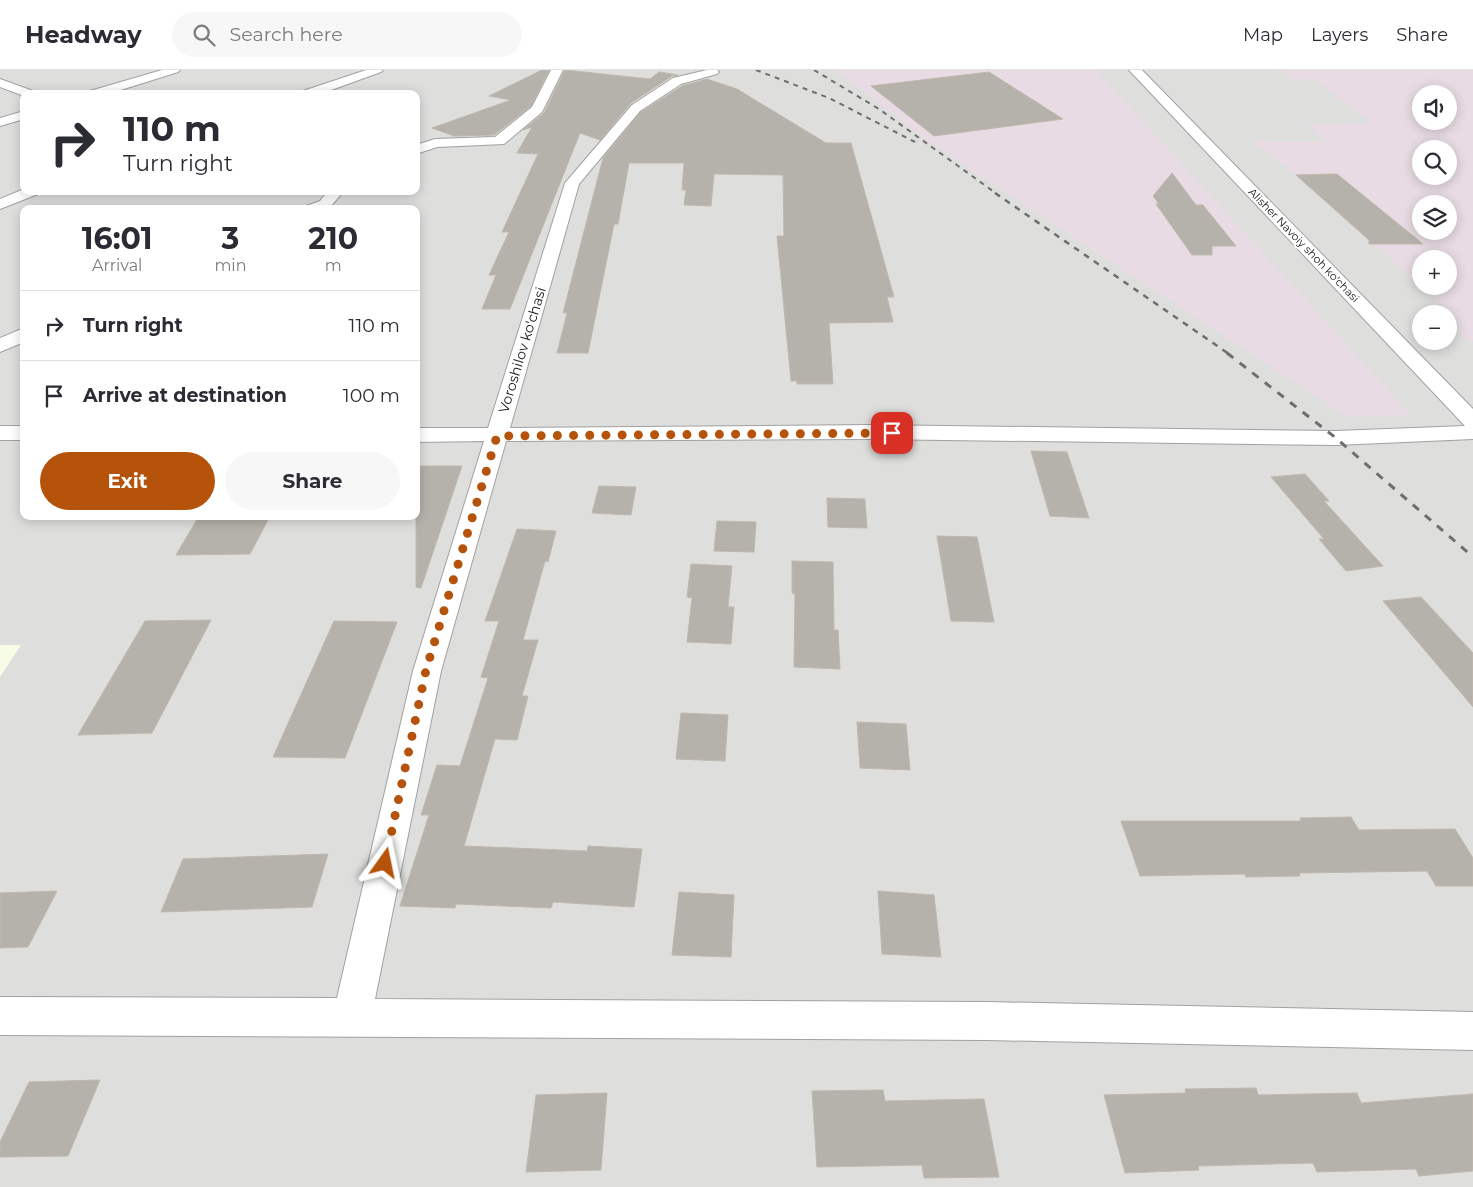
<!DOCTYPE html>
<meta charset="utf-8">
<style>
:root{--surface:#fff;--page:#f7f7f7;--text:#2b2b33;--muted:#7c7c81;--line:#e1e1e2;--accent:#b45309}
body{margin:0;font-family:Montserrat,sans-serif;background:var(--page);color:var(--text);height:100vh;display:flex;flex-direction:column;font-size:19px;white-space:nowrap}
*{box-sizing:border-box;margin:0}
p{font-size:16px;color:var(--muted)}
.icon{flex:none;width:28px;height:28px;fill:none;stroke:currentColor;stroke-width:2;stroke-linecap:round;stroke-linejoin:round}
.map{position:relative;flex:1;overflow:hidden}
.drawer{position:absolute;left:20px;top:135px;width:400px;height:315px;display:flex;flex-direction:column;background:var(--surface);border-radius:10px;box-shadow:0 2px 12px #0003}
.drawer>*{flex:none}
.guide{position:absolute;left:20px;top:20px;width:400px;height:105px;border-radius:10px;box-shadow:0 2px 12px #0003;background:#fff;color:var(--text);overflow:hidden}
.buttons{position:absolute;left:1412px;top:15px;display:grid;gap:10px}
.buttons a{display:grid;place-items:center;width:45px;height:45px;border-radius:50%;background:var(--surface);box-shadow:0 2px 12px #0003;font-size:25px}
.pin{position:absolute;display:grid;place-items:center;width:42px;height:42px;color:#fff;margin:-21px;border-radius:10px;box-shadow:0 2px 8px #0006}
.me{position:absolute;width:55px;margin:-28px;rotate:12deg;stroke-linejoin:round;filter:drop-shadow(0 0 4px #0008)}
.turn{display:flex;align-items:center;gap:18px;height:105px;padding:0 20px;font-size:22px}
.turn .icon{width:65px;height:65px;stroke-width:2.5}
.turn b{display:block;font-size:35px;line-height:42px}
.eta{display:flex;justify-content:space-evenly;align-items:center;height:85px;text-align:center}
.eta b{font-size:30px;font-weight:700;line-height:35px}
.action{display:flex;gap:10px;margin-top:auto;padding:10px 20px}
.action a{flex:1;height:58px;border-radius:30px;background:var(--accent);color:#fff;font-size:20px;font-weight:700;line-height:58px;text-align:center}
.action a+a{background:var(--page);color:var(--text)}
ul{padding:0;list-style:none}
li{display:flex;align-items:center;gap:15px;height:70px;padding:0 20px;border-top:1px solid var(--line)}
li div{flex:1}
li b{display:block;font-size:19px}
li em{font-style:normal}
header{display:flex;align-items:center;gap:30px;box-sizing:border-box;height:70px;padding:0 25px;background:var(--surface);border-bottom:1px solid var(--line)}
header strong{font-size:24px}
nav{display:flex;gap:28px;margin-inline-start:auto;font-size:18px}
.search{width:350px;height:45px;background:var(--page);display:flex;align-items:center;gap:12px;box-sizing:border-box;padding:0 18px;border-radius:28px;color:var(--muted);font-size:19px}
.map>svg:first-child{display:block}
.residential{fill:#dededd;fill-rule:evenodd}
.industrial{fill:#e8dbe3;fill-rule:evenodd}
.education{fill:#f7fce5}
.building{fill:#b5b1ab;stroke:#c0b8ac}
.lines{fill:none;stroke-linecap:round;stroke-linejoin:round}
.minor-casing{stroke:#a1a1a1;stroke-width:2}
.minor{fill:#fff;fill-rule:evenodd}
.rail-far2{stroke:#6e6e6e;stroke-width:2;stroke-dasharray:5 5;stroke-linecap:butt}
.rail-far1{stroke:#6e6e6e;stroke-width:2.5;stroke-dasharray:6 6;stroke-linecap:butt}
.rail{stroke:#6e6e6e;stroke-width:3;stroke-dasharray:8 8;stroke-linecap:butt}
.route{stroke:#b45309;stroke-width:9;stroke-dasharray:0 16.2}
.labels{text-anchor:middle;stroke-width:4;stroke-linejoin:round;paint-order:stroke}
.far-street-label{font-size:11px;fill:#202020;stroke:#fff}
.street-label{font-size:14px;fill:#202020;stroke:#fff}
</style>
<header>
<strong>Headway</strong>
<div class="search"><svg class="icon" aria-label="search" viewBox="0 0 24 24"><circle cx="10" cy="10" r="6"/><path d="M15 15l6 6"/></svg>Search here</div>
<nav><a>Map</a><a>Layers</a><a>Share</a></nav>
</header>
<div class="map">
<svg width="1473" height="1117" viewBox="0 0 1473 1117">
<rect width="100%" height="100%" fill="#f0efe8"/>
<path class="residential" d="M 0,0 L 1473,0 L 1473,1117 L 0,1117 ZM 24,24 L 416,24 L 416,121 L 24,121 ZM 1421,24 L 1449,24 L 1449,51 L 1421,51 ZM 1421,79 L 1449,79 L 1449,106 L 1421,106 ZM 1421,134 L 1449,134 L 1449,161 L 1421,161 ZM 24,139 L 416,139 L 416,446 L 24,446 ZM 1421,189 L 1449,189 L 1449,216 L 1421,216 ZM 1421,244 L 1449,244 L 1449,271 L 1421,271 Z"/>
<g class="industrial">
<polygon points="835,0 1096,0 1411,345 1347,347 932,74"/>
<path d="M 1280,0 L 1473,0 L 1473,273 L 1459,263 L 1461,258 L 1456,254 L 1463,254 L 1422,216 L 1449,216 L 1449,189 L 1421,189 L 1421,216 L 1296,105 L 1252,71 L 1325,72 L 1307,54 L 1371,53 L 1315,9 L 1292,9 ZM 1421,24 L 1449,24 L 1449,51 L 1421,51 ZM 1421,79 L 1449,79 L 1449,106 L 1421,106 ZM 1421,134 L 1449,134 L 1449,161 L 1421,161 Z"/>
</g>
<polygon class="education" points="0,575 21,575 0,607"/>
<g class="building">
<polygon points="542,0 549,0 531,36 494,65 454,66 432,58 511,30 489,26"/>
<polygon points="565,0 650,9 659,2 678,5 672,6 631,33 600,70 580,63 510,239 482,239 496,205 489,205 509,162 502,162 538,84 517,83 532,57 523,60 544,43"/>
<polygon points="989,2 1063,49 934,66 871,16"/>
<polygon points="707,9 737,19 826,73 851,73 894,227 887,227 893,252 829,253 833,314 797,314 797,311 791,311 777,166 784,166 783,105 714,104 711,136 684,135 686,120 682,120 684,93 629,93 618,154 614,154 588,283 557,283 567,243 563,243 603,88 641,42 682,16"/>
<polygon points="1172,103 1196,135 1203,135 1236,176 1212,176 1212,185 1192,185 1156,134 1159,134 1153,126"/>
<polygon points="1337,104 1423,174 1369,174 1369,170 1296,105"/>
<polygon points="1031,381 1067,382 1089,448 1050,446"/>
<polygon points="416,396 462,396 421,518 416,517"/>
<polygon points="1305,404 1329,431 1324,431 1383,496 1346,501 1319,469 1324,469 1271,407"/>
<polygon points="599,416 636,417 631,445 592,443"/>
<polygon points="827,428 865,429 867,458 828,457"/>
<polygon points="199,446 270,446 250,484 176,485"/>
<polygon points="717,451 756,452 754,482 714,481"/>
<polygon points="517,459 556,461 548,492 545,491 523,570 538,570 522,626 528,626 517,670 495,669 464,776 587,781 588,776 642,779 634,837 553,832 551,838 456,834 455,838 400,836 429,745 421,745 437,695 460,696 488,608 481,607 499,551 485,551"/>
<polygon points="937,466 977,467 994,552 951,551"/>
<polygon points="792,491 833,492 834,560 838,560 840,599 794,597 795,524 792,523"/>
<polygon points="691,494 732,496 728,537 734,537 731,574 687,572 692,528 687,527"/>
<polygon points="1421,527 1473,583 1473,637 1383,531"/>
<polygon points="211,550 152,663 78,665 145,551"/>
<polygon points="334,551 397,552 345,688 273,687"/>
<polygon points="681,643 728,645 725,691 676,689"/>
<polygon points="857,652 906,654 910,700 860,698"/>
<polygon points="1351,747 1359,760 1455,759 1473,788 1473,816 1436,816 1427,801 1299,803 1300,806 1246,807 1245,804 1140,806 1121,751 1301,751 1300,748"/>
<polygon points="328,784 312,837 161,842 183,789"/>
<polygon points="57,821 28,877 0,878 0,823"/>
<polygon points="878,821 934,825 941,887 882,884"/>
<polygon points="679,822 734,825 731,887 672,885"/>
<polygon points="100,1010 68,1086 0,1087 0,1072 29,1012"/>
<polygon points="1256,1018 1258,1025 1357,1023 1361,1033 1473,1024 1473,1101 1419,1106 1416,1099 1317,1102 1313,1093 1198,1096 1199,1100 1125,1103 1104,1025 1186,1023 1185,1019"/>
<polygon points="883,1020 885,1031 984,1029 999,1107 924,1108 922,1095 817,1097 812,1021"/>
<polygon points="607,1023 601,1100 526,1102 536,1025"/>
</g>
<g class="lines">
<g class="minor-casing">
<g id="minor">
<polygon points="162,0 180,0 178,2 108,24 88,24 90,21"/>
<polygon points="366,0 383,0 381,2 320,24 301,24 303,21"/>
<polygon points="551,0 563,0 542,42 504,74 437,77 416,84 416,75 435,69 495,67 532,37"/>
<polygon points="707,0 717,0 719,2 717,4 681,14 640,41 579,114 510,358 872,355 1336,361 1465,356 1129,0 1142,0 1473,339 1473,369 1336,375 872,369 506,371 441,601 375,929 986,932 1473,942 1473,980 986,970 0,965 0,927 337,928 413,601 484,371 416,372 416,358 488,358 565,113 632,35 673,8"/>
<polygon points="0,9 33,21 35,24 24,24 24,26 0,17"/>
<polygon points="24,41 24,49 0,56 0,48"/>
<polygon points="24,119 24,121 40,121 38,124 0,139 0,129"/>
<polygon points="328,121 344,121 330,137 304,139 306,136 320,131"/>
<polygon points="24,258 24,272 0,282 0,268"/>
<rect x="0" y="356" width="24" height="14"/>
</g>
</g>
<use href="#minor" class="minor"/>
<g class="rail-far2">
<polyline points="756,0 829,28 915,72"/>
<polyline points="814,0 879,39 997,124"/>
</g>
<polyline class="rail-far1" points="995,123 1229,284"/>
<polyline class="rail" points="1227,283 1336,368 1473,487"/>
</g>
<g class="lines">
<polyline class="route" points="385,793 426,600 497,366 892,363"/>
</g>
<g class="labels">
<g class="far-street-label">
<text transform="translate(1304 175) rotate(46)" y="4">Alisher Navoiy shoh ko'chasi</text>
</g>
<g class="street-label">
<text transform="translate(522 280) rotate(-73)" y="5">Voroshilov ko'chasi</text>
</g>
</g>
</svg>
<div class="buttons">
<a><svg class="icon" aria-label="sound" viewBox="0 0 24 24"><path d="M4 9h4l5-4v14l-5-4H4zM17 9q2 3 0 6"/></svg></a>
<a><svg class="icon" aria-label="search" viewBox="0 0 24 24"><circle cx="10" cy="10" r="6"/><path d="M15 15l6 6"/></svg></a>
<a><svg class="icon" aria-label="layers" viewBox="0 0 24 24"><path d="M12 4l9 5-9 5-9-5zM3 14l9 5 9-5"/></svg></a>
<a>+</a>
<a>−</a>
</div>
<div class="pin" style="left:892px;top:363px;background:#d93025"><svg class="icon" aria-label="arrive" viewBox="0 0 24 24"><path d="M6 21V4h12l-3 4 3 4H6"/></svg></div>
<svg class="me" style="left:385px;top:793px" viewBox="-20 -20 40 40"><path d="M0-17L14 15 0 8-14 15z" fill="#b45309" stroke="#fff" stroke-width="4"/></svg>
<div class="guide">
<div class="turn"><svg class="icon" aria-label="right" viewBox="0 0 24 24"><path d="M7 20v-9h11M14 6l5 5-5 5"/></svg><div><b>110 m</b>Turn right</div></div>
</div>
<section class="drawer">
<div class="eta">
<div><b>16:01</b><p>Arrival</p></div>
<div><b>3</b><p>min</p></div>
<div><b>210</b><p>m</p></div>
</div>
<ul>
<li><svg class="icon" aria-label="right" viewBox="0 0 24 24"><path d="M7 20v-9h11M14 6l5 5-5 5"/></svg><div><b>Turn right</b></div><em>110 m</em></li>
<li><svg class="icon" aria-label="arrive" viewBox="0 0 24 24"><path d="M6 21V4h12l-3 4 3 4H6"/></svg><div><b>Arrive at destination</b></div><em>100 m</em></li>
</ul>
<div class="action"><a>Exit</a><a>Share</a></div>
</section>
</div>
